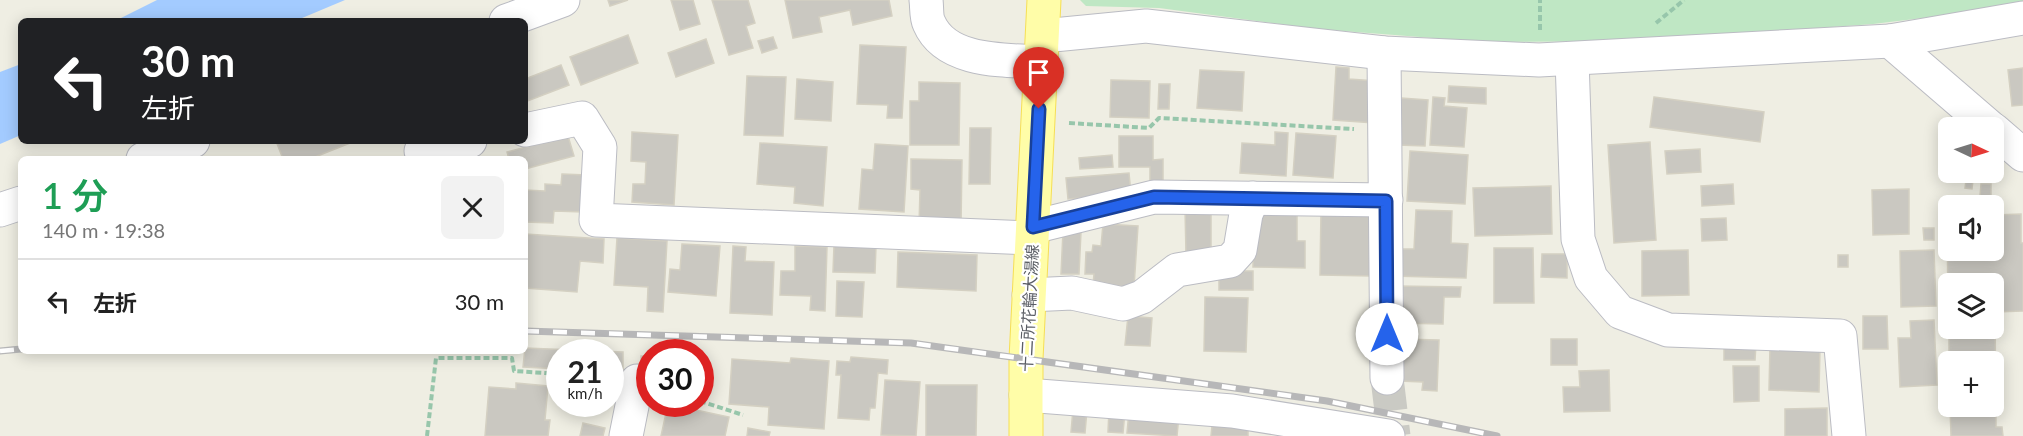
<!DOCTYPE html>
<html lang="ja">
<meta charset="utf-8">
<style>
:root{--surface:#fff;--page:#f2f2f2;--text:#222;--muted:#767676;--line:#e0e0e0}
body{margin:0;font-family:Lato,"Noto Sans JP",sans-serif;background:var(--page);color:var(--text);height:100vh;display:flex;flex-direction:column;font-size:22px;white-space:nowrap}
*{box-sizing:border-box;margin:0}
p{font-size:20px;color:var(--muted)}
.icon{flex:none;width:33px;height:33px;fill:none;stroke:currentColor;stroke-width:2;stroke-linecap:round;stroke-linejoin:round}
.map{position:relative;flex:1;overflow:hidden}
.drawer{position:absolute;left:18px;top:156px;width:510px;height:198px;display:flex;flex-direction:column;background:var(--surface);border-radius:9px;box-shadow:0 3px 15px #0003}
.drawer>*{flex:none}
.guide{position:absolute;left:18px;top:18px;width:510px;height:126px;border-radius:9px;box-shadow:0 3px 15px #0003;background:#202124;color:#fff;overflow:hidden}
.needle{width:39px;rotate:94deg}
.tools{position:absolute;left:1938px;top:117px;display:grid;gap:12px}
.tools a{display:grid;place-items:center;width:66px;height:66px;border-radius:9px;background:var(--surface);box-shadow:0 3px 15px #0003;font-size:30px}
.speed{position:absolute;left:546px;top:339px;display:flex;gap:12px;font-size:30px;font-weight:700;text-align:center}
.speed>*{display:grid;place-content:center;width:78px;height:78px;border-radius:50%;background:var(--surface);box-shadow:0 3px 15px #0003;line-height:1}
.speed small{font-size:15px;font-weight:400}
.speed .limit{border:9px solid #d22;background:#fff;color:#111}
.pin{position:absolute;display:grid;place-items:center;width:51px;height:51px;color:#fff;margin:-62px -26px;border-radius:50% 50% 50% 0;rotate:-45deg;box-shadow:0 0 6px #0007}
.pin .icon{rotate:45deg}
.me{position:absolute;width:66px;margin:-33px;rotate:0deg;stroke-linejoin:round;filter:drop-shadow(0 0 4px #0008)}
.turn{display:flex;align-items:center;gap:21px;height:126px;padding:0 24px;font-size:27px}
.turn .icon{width:78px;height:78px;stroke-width:2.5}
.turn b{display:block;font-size:42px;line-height:51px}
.round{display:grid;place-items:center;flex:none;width:63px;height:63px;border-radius:9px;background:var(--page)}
.headline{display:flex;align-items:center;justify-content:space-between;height:102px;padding:0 24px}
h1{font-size:36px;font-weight:600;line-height:45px;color:#1e9e55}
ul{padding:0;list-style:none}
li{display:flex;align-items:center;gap:18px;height:84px;padding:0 24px;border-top:2px solid var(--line)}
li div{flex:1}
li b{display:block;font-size:22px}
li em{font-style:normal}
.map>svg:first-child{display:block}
.green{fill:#bfe7c4}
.water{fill:#a3cbff}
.building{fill:#cac8c1;stroke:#d4d0c2;stroke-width:1.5}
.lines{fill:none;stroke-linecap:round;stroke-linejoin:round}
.minor-tunnel{stroke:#cacac4;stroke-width:33;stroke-dasharray:33 16;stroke-linecap:butt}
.minor-casing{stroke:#bbbcc3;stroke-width:35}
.major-casing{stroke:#f6df55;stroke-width:35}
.path{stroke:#97c6ab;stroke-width:4;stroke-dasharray:6 3;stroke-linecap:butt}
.minor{stroke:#fff;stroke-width:33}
.major{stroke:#fffda8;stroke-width:33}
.rail-casing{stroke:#b7b7b8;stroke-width:7}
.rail{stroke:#fff;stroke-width:4.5;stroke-dasharray:14;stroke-linecap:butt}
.route-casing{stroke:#184099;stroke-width:15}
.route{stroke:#2563eb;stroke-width:10}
.labels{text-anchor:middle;stroke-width:4.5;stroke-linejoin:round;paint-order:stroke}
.street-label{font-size:16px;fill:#5b5e65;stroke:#fff}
</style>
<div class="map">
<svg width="2023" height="436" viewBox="0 0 2023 436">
<rect width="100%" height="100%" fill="#efeee3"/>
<polygon class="green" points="1080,0 2023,0 2023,6 1873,24 1639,41 1485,42 1317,29 1159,8 1086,6"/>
<g class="water">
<polygon points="157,0 345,0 295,21 115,21"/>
<polygon points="21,64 21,135 0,144 0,72"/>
</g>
<g class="building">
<polygon points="608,0 628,0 610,6"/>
<polygon points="671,0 693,0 700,24 680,30"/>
<polygon points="712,0 748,0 755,23 746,26 753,48 729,55"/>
<polygon points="785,0 889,0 892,16 853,25 850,10 819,17 822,32 793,38"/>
<polygon points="628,35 638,63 581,85 570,57"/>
<polygon points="773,37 777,48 762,53 758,41"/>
<polygon points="706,39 714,63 676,77 668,53"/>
<polygon points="860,45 906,47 902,118 887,118 888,105 857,104"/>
<polygon points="561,65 569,85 525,102 525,79"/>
<polygon points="1336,67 1349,68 1349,79 1376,81 1374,123 1333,120"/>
<polygon points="2023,68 2023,105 2012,106 2008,70"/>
<polygon points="1200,70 1244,72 1242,111 1197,108"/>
<polygon points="747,76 786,77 783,136 744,135"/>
<polygon points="797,79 833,82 831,121 795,119"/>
<polygon points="1111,80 1150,81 1149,118 1110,117"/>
<polygon points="919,82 960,83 959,145 910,145 910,101 919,101"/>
<polygon points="1159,84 1170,84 1169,109 1158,109"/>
<polygon points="1449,86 1486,88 1486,104 1448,102"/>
<polygon points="1433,97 1445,98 1444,106 1467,108 1464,147 1430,145"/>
<polygon points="1654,97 1764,112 1760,142 1650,127"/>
<polygon points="1401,98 1428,100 1425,146 1398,145"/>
<polygon points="970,128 991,128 990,184 969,184"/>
<polygon points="632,132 678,135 674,205 632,202 633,184 645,184 646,162 631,161"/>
<polygon points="1275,132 1288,133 1286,176 1240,173 1242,143 1275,145"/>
<polygon points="1296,133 1336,136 1333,178 1293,175"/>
<polygon points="568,136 574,156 525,169 525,159 509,159 507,152"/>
<polygon points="1119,136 1153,136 1153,160 1163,159 1163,189 1150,189 1150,167 1119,167"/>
<polygon points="276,141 349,141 350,143 310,159 283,159"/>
<polygon points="1650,142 1656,240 1614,243 1608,145"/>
<polygon points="760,143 827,147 823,206 794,203 795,187 757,184"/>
<polygon points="875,144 908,146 904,212 859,209 862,169 873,170"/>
<polygon points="1700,149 1701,172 1667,174 1665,151"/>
<polygon points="1410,151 1468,155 1465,204 1407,201"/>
<polygon points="1112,155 1113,167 1080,169 1079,158"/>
<polygon points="911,159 962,160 961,227 919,226 920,190 911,189"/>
<polygon points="1129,173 1131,194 1068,199 1066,178"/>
<polygon points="562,174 586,175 583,212 554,211 553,223 525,222 525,190 545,191 545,184 561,185"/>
<polygon points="1966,180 1973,180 1972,189 1965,188"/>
<polygon points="1733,184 1734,204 1702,206 1701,186"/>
<polygon points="1981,184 1991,184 1991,197 1980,196"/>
<polygon points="1551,186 1552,234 1475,236 1473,188"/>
<polygon points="1909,189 1909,234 1873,235 1872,190"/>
<polygon points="1211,207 1211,254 1186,255 1185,208"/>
<polygon points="1321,210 1372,211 1371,276 1320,275"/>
<polygon points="1416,210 1452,211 1451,243 1468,244 1466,278 1393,276 1394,249 1414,249"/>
<polygon points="1254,212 1297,213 1297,241 1305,241 1305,268 1253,267"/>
<polygon points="2021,214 2021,243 2023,243 2023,311 1995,312 1996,427 2002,427 2003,436 1951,436 1950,406 1994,406 1994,362 1949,362 1949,328 1994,328 1994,284 1948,284 1948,307 1947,216 1948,250 1994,250 1994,215"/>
<polygon points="1726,218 1727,240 1702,241 1701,219"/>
<polygon points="1103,224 1138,226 1134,287 1093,285 1094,274 1085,274 1086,252 1092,252 1093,245 1101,246"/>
<polygon points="1923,228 1934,228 1934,240 1924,240"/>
<polygon points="1063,231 1081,232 1079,274 1061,274"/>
<polygon points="525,234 604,239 603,263 580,261 577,292 525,288"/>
<polygon points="617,238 667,241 663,312 647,311 648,287 614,285"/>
<polygon points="682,244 720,246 716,296 668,292 670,269 680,270"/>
<polygon points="834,245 876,246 875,273 833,272"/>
<polygon points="733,246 746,247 745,261 774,262 772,315 730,313"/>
<polygon points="795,246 827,247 825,311 810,310 811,296 780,295 781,271 795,271"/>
<polygon points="1494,248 1533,248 1534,303 1494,303"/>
<polygon points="1688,250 1689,295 1642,296 1642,251"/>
<polygon points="1934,250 1936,306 1901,307 1900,251"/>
<polygon points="898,252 977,255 976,291 897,287"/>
<polygon points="1542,254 1567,254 1567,278 1541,277"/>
<rect x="1838" y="255" width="10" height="12"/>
<rect x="1219" y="271" width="34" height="19"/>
<polygon points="837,281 864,282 862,317 836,316"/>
<polygon points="1397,286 1461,287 1460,297 1444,297 1443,324 1396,323"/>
<polygon points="1205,297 1248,298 1246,352 1204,351"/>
<polygon points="1128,316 1152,318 1150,346 1125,345"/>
<polygon points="1863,316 1887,316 1888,349 1863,349"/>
<polygon points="1934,320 1937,385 1900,387 1898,338 1911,338 1910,321"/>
<polygon points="1400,339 1439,340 1437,391 1422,390 1423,382 1399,381"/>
<rect x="1551" y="339" width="26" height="26"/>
<polygon points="1724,344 1756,344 1755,360 1724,360"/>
<polygon points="1770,346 1820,348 1819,392 1769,390"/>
<polygon points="525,348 623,352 623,371 610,371 610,352 560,352 560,369 523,367"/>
<polygon points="641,356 650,356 650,375 641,374"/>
<polygon points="851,357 888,360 887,374 878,373 875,408 870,408 869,420 838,418 841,375 836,375 837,361 850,362"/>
<polygon points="791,358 829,361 824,429 768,425 769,407 729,404 732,359 790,363"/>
<polygon points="1733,366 1759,366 1759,401 1734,402"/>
<polygon points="1609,370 1610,411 1564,412 1563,387 1580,387 1579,371"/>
<polygon points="885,380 920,382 916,436 881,435"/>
<polygon points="516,383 548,386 545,420 550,420 548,436 485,436 489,387 516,389"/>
<polygon points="926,385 977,385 976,436 926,436"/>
<polygon points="668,404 729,417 725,436 661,436"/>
<polygon points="1827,408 1827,436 1785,436 1785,409"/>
<polygon points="1073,409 1087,410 1085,433 1071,432"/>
<polygon points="1109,410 1125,411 1123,433 1108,432"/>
<polygon points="1129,411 1179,415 1177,436 1127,433"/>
<polygon points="583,423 605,428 603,436 580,436"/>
<polygon points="1212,426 1248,426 1248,436 1211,436"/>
<polygon points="748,428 770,432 769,436 747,436"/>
</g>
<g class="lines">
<polyline class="minor-tunnel" points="1387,378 1394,436"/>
<g class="minor-casing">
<g id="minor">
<path d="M 926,0 C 927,7 926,17 929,23 C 946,63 1005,60 1042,62"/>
<polyline points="506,21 563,0"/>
<polyline points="1043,36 1146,26 1384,53 1539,60 1890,41 2023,18"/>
<polyline points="1890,41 1991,128"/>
<polyline points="1384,53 1387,378"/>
<polyline points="1572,59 1578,239 1591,278 1620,312 1668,330 1840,336 1849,436"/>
<polyline points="525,130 582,118 600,147 596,220 1032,238"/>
<polyline points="1994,130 2023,155"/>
<polyline points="421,151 470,141"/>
<polyline points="143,159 193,141"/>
<polyline points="0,210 21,203"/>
<polyline points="1033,227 1154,197 1386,200"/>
<polyline points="1029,295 1072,293 1123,304 1142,297 1177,270 1230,261 1240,250 1246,214 1253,198"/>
<polyline points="1026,395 1232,411 1388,436"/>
<polyline points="626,436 637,381"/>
</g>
</g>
<g class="major-casing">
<polyline id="major" points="1026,436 1026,359 1044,0"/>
</g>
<g class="path">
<polyline points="1656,23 1684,0"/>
<polyline points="1540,30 1540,0"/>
<polyline points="1069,123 1149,128 1159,118 1354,129"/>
<polyline points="700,401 743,415"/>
<polyline points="427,436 436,358 512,358 514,371 560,374"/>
</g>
<use href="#minor" class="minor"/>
<use href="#major" class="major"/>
<g class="rail-casing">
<g id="rail">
<polyline points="525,331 911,343 1327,401 1497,436"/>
<polyline points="0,351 21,349"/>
</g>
</g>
<use href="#rail" class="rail"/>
</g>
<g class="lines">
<g class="route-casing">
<polyline id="route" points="1039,109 1033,227 1154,197 1386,201 1387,334"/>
</g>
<use href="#route" class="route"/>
</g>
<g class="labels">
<g class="street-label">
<text transform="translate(1029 308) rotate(-87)" y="6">十二所花輪大湯線</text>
</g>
</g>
</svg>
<div class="tools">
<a><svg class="needle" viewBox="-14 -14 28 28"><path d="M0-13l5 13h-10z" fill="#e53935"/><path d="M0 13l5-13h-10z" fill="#767676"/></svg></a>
<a><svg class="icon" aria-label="sound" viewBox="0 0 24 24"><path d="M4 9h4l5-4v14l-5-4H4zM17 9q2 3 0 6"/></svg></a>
<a><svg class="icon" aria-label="layers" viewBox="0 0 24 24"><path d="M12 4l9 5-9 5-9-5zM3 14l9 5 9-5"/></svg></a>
<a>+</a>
</div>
<div class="speed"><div>21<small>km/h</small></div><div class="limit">30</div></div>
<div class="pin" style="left:1039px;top:109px;background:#d93025"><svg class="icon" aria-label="arrive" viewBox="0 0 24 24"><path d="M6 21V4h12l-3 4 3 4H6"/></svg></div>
<svg class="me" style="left:1387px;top:334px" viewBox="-20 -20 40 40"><circle r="19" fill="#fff"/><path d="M0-13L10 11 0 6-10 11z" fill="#2563eb"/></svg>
<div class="guide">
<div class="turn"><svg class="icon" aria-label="left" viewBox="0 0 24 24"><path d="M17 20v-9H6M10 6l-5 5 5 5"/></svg><div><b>30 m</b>左折</div></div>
</div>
<section class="drawer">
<div class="headline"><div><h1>1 分</h1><p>140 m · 19:38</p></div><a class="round"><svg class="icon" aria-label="close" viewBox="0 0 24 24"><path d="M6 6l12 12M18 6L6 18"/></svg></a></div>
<ul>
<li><svg class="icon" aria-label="left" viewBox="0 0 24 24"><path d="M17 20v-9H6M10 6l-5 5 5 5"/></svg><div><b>左折</b></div><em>30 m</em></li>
</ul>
</section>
</div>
